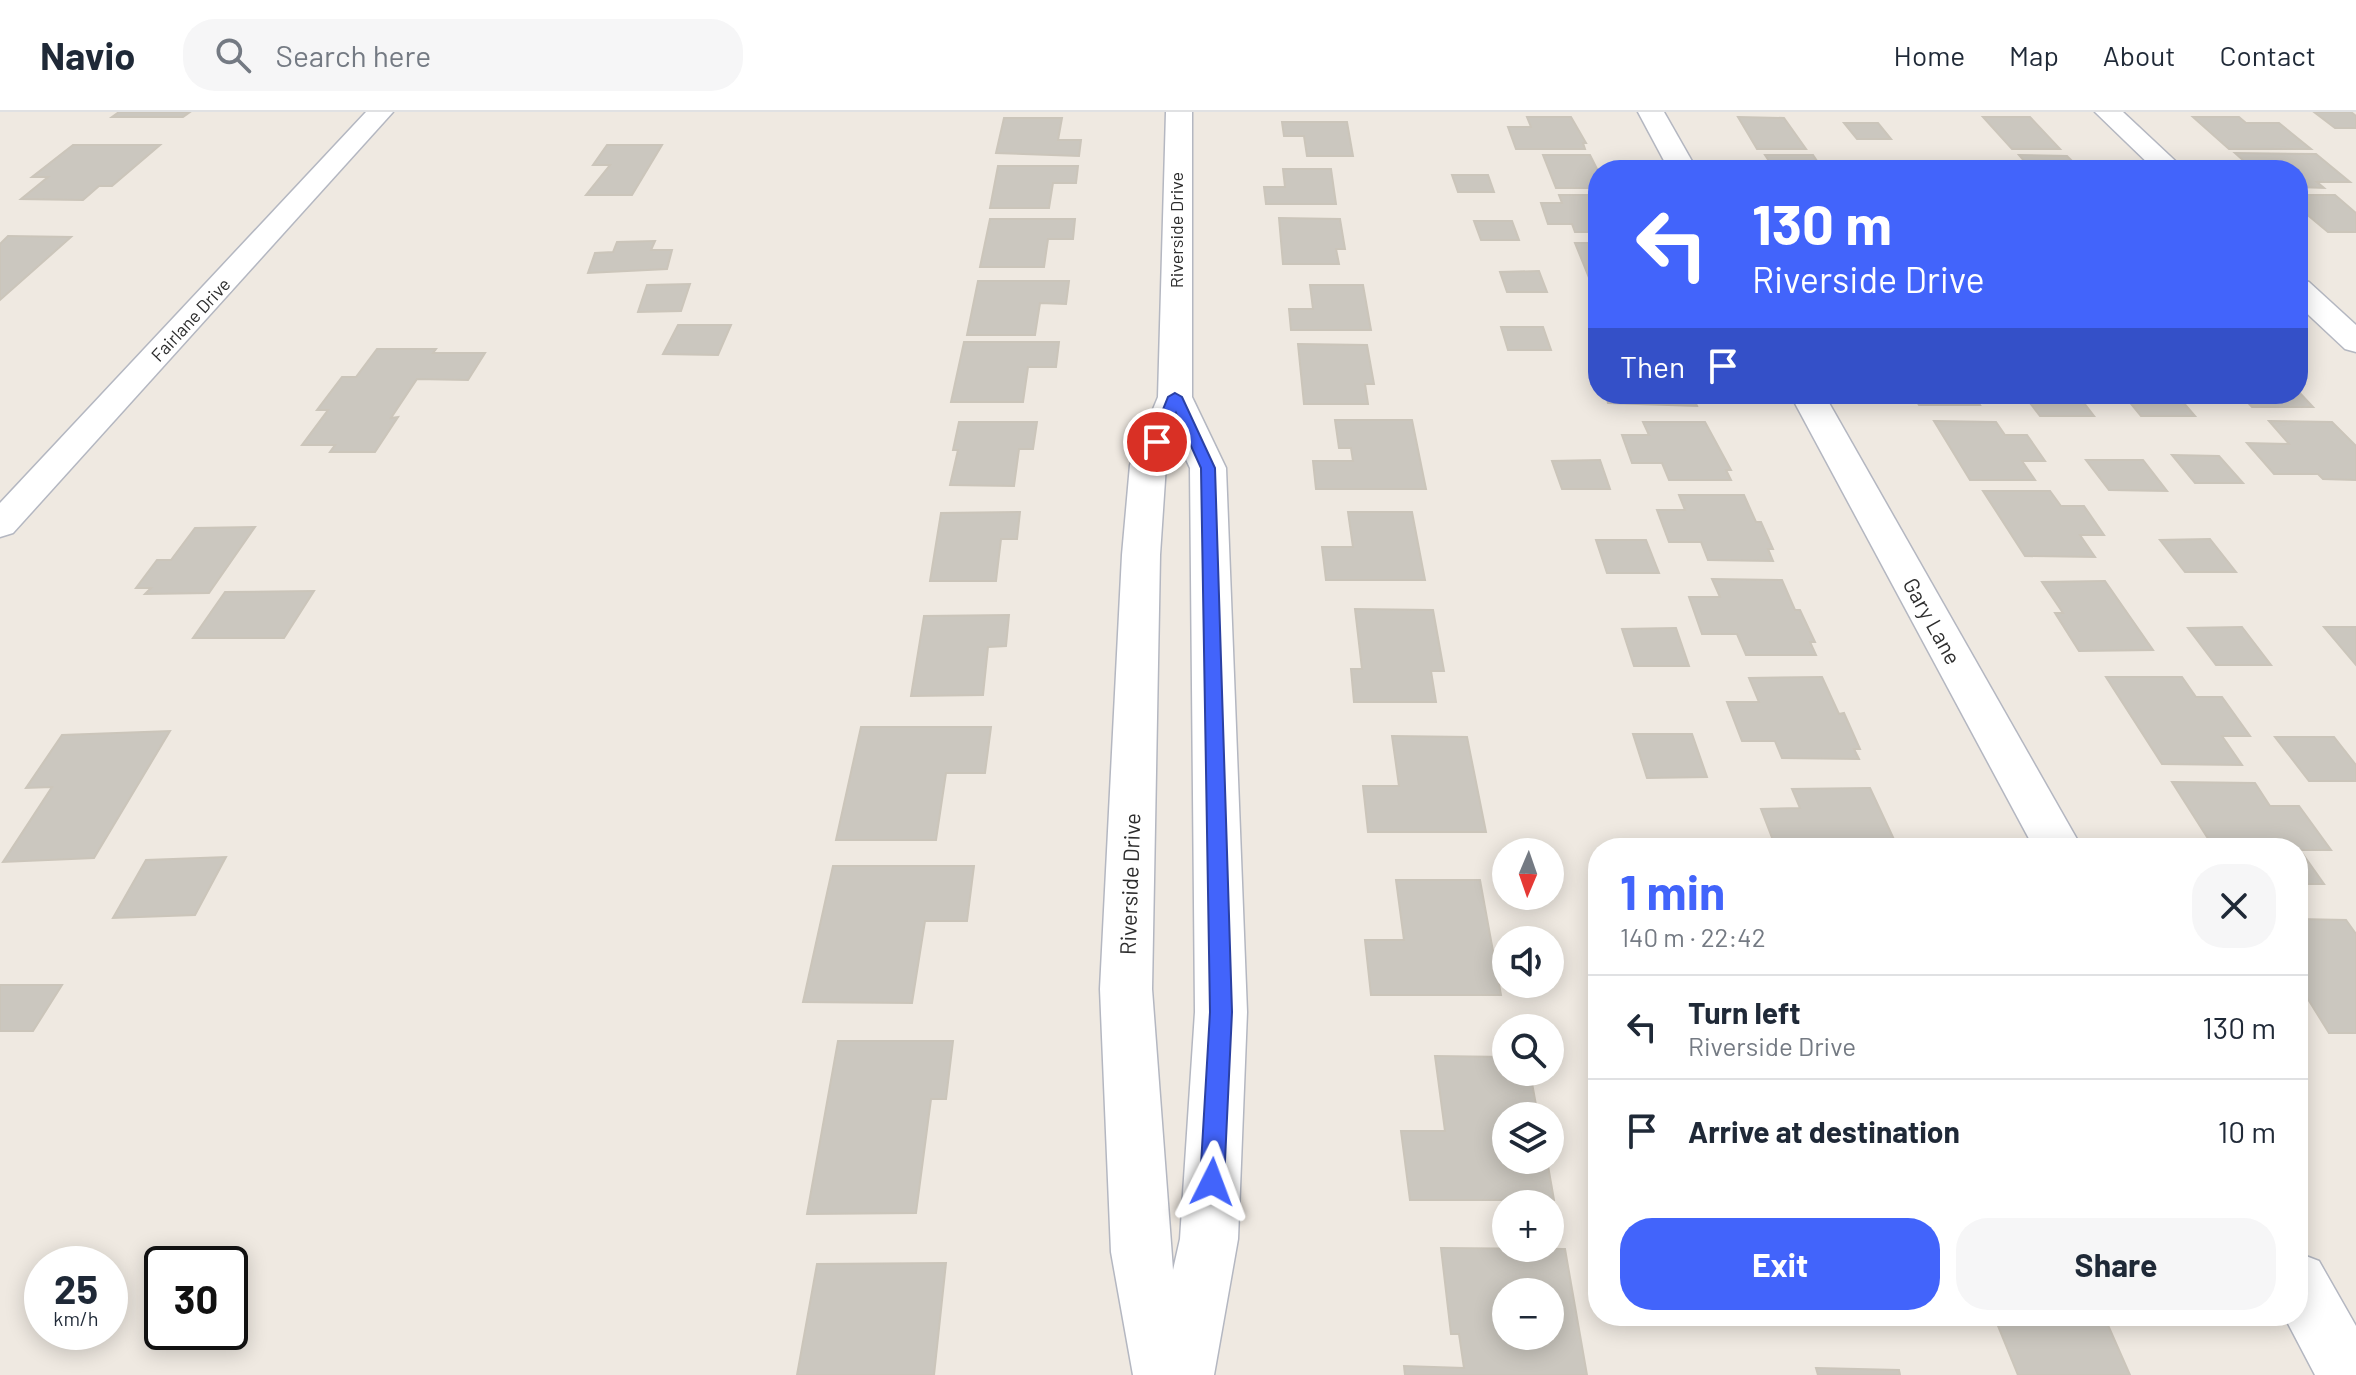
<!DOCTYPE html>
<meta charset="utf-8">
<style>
:root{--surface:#fff;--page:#f6f6f7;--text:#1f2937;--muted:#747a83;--line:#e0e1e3;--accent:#4264fb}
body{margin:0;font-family:Barlow,sans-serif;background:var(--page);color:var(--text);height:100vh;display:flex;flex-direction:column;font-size:30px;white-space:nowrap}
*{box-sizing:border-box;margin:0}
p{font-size:26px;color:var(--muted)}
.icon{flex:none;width:44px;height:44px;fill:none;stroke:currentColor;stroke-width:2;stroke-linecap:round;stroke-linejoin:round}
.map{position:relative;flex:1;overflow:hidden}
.drawer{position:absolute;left:1588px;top:726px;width:720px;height:488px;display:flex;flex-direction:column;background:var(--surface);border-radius:32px;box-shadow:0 4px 20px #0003}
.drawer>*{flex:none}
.guide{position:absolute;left:1588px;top:48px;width:720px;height:244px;border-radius:32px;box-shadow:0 4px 20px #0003;background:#4264fb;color:#fff;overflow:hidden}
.needle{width:52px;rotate:182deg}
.buttons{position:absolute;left:1492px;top:726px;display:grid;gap:16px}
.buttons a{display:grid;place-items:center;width:72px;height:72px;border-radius:50%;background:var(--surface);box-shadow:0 4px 20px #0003;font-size:40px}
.speed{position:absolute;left:24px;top:1134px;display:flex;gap:16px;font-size:40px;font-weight:700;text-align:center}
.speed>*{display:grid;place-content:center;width:104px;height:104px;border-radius:50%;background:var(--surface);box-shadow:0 4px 20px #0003;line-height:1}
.speed small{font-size:20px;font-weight:400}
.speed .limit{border:4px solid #111;border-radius:12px;background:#fff;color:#111}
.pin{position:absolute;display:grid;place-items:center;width:68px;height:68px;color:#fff;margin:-34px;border:4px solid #fff;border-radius:50%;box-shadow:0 2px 8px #0007}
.me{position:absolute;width:88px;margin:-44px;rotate:3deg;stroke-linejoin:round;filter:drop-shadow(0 0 6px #0008)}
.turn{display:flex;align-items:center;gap:28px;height:168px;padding:0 32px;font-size:36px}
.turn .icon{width:104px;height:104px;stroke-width:2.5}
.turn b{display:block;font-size:56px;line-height:68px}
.then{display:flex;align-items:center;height:76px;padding:0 32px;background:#0003;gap:16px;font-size:30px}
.round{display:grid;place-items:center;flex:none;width:84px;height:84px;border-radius:32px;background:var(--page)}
.summary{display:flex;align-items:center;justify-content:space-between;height:136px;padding:0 32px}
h1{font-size:48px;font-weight:700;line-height:60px;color:var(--accent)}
.primary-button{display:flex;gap:16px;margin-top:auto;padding:16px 32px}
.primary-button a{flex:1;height:92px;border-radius:32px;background:var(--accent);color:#fff;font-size:32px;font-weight:700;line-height:92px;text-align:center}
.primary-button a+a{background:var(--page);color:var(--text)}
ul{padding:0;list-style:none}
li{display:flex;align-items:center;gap:24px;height:104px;padding:0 32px;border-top:2px solid var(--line)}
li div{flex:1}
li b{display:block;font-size:30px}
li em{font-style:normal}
header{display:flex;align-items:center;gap:48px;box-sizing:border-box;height:112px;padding:0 40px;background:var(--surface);border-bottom:2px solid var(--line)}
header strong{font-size:38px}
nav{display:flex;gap:44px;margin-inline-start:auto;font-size:28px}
.search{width:560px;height:72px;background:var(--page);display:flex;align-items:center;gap:20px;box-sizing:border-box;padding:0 28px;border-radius:32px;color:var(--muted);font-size:30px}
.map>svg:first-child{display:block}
.building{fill:#cbc7bf;stroke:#cbc5ba;stroke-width:2;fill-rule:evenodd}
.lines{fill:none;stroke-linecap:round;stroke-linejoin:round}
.minor-casing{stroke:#b4b7c1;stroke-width:3}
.minor{fill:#fff;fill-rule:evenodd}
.route{fill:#4264fb;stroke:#2b41a3;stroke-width:2}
.labels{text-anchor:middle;stroke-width:7;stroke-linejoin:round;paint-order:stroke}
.far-street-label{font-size:18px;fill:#2e2e2e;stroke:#fff}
.street-label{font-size:22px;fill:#2e2e2e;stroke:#fff}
</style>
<header>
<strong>Navio</strong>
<div class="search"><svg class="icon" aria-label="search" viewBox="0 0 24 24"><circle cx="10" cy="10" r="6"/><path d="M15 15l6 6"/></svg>Search here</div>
<nav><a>Home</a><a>Map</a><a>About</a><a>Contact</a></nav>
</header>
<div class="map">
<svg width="2356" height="1263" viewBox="0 0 2356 1263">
<rect width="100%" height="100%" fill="#efe9e1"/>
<g class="building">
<polygon points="119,0 190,0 183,5 112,5"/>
<polygon points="2314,0 2351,0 2356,4 2356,16 2335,16"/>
<polygon points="1527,5 1571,5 1586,31 1583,31 1585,37 1516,37 1508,15 1531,15"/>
<polygon points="1738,5 1784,6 1806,37 1757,37"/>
<polygon points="1983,5 2030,5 2060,37 2012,37"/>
<polygon points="2193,5 2239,5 2246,11 2279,11 2311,37 2229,37"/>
<polygon points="1004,6 1062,6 1058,28 1081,28 1079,44 996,41"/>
<polygon points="1282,10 1347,10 1353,44 1307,44 1304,24 1284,24"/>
<polygon points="1844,11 1878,11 1891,27 1857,27"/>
<polygon points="73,33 160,33 112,74 99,74 83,88 21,87 48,65 32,65"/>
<polygon points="607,33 662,33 632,83 586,83 610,53 593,53"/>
<polygon points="2235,41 2316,42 2350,70 2317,70 2324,76 2298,75 2298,58 2254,58"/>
<polygon points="1543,43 1590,43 1597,57 1600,58 1598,58 1598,76 1556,76"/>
<polygon points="1765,43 1813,43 1823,58 1775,58"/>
<polygon points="2019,43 2067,44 2081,58 2032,58"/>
<polygon points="998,54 1078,54 1076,71 1053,71 1049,96 990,96"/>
<polygon points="1283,57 1331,57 1336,92 1266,92 1264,75 1285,75"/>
<polygon points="1452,63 1488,63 1494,80 1458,80"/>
<polygon points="1559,83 1598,83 1598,120 1575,120 1572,112 1548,112 1541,91 1562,91"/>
<polygon points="2298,83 2335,83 2356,101 2356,120 2328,120 2298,95"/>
<polygon points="1279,106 1340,107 1345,137 1336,137 1339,152 1283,152"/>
<polygon points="990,107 1075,107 1073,127 1048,127 1044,155 980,155"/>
<polygon points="1474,109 1512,109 1519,128 1481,128"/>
<polygon points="8,124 71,125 0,188 0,132"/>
<polygon points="655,129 651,138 672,138 667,157 588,161 595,141 613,140 617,130"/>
<polygon points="1575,131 1598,131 1598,173 1592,173"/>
<polygon points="1539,159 1547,180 1507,180 1500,160"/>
<polygon points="978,169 1069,169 1066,192 1040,191 1035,223 967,223"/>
<polygon points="690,172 681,199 638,200 647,173"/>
<polygon points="1310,173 1363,173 1371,218 1291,218 1289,197 1313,197"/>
<polygon points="678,213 731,213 718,243 663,242"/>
<polygon points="1501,215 1543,215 1551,238 1508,238"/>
<polygon points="964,230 1059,230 1056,255 1028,255 1023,290 951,290"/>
<polygon points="1298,232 1367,233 1374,272 1365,272 1368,292 1304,292"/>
<polygon points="377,237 436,237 433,241 485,241 468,268 417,267 391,306 398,305 375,340 330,340 335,333 302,333 328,298 317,298 342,265 356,265"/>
<polygon points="2298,279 2313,295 2252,295 2240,282 2298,282"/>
<polygon points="1605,282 1696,282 1697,285 1693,285 1697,294 1608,291"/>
<polygon points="1912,282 1973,282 1980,293 1919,293"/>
<polygon points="2023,282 2077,282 2094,304 2040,304"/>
<polygon points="2123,282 2176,282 2195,304 2141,304"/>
<polygon points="1335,308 1412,308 1426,377 1316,377 1313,349 1353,349 1351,336 1339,336"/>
<polygon points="1934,309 1996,310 2005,323 2027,323 2045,349 2022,349 2035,368 1970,368"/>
<polygon points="2269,309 2332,310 2356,334 2356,368 2323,367 2318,362 2274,362 2247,331 2289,332"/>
<polygon points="959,310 1037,310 1033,337 1019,337 1014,374 950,373 958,338 953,338"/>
<polygon points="1643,310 1705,310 1731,358 1726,358 1731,368 1669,368 1662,351 1632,351 1622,323 1649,323"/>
<polygon points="2172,343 2219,344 2243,371 2195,371"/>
<polygon points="1600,348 1610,377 1562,377 1552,349"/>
<polygon points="2086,348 2143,348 2167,379 2109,378"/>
<polygon points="1983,379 2050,379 2061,394 2084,394 2104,423 2080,423 2095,445 2025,444"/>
<polygon points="1679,383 1744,383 1756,410 1761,410 1773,437 1768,437 1773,449 1708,448 1701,430 1669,430 1657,398 1685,398"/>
<polygon points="1020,400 1017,427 1001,427 996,469 930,469 941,401"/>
<polygon points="1348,400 1412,400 1425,468 1326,468 1322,435 1353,435"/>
<polygon points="255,415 209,481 145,482 151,476 136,476 157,448 171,448 195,416"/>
<polygon points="2210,427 2236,460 2185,460 2160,428"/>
<polygon points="1596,428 1646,428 1659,461 1607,461"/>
<polygon points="1712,467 1782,468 1795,498 1800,498 1815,530 1810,530 1816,543 1746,543 1737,522 1702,522 1689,485 1720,485"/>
<polygon points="2105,469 2153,538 2079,539 2055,501 2063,501 2042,470"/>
<polygon points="314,479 284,526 193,526 225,480"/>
<polygon points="1355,497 1433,498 1444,559 1431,559 1436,590 1354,590 1351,557 1362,557"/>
<polygon points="1009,503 1006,534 988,535 983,583 911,584 924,504"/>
<polygon points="2242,515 2271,553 2216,553 2188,516"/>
<polygon points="2324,515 2356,515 2356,553"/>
<polygon points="1676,516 1689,554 1634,554 1622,517"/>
<polygon points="1822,565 1839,602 1844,601 1860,637 1854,637 1859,647 1782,646 1775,629 1742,629 1727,590 1759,590 1749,566"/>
<polygon points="2106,565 2182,565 2196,585 2222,585 2250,624 2222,624 2242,653 2162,652"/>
<polygon points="861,615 991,615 985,661 946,661 936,728 836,728"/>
<polygon points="170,619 94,746 3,750 52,675 26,676 62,623"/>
<polygon points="1633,622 1692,622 1707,665 1647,666"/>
<polygon points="1392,624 1467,625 1486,720 1368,720 1363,674 1399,674"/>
<polygon points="2275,625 2334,625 2356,653 2356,669 2309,669"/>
<polygon points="2172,670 2255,671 2270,694 2299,694 2331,738 2300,738 2324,772 2298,772 2298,736 2214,736"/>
<polygon points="1870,676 1898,736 1776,736 1761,697 1800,696 1792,677"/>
<polygon points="226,745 195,803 113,806 146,748"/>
<polygon points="833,754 974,754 967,809 925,809 912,891 803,890"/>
<polygon points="1396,768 1480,768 1501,883 1371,883 1365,828 1404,828"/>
<polygon points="2298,807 2346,808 2356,822 2356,921 2329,921 2298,871"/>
<polygon points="0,873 62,873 33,919 0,919"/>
<polygon points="838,929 953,929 946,987 931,987 916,1101 807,1102"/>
<polygon points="1435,944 1506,945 1506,960 1530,960 1538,1004 1506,1004 1506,1048 1547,1048 1554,1088 1410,1088 1401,1019 1445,1019"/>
<path d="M 1441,1136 L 1565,1137 L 1587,1263 L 1405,1263 L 1404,1254 L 1464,1256 L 1459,1222 L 1451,1222 ZM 1506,1180 L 1550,1180 L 1550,1224 L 1506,1224 Z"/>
<polygon points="946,1151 934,1263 797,1263 817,1152"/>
<polygon points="1994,1204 2104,1204 2130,1263 2018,1263"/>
<polygon points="1816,1256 1899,1258 1900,1263 1818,1263"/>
</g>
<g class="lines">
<g class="minor-casing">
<g id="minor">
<polygon points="366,0 393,0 13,421 0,425 0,391"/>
<path d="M 1166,0 L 1192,0 L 1192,285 L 1226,356 L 1247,900 L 1238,1127 L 1214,1263 L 1133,1263 L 1111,1140 L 1100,877 L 1122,443 L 1130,353 L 1158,285 ZM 1176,326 L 1190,356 L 1195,900 L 1180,1127 L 1173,1158 L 1152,877 L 1160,443 L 1166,353 Z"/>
<polygon points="1638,0 1664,0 1697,58 1669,58"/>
<polygon points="2095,0 2123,0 2185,58 2155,58"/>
<polygon points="2298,167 2309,170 2356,213 2356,240 2345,237 2298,193"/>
<polygon points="1790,282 1824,282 2082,736 2034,736"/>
<polygon points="2298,1141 2319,1149 2356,1214 2356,1263 2315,1263 2284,1204 2298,1204"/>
</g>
</g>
<use href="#minor" class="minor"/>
</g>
<polygon class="route" points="1175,281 1182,285 1215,356 1232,900 1224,1070 1221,1078 1212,1081 1204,1078 1200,1070 1210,900 1201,356 1176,301 1162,333 1157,335 1150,330 1168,285"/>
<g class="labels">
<g class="far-street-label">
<text transform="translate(1177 118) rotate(-90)" y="6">Riverside Drive</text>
<text transform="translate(191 208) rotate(-47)" y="6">Fairlane Drive</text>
</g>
<g class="street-label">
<text transform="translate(1932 509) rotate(61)" y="8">Gary Lane</text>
<text transform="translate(1130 772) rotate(-88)" y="8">Riverside Drive</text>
</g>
</g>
</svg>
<div class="buttons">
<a><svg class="needle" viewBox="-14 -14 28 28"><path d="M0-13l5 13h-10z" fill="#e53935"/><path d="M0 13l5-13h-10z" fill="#747a83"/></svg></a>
<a><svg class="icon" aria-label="sound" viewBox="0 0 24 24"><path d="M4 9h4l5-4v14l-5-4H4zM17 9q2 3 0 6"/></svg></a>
<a><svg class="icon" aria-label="search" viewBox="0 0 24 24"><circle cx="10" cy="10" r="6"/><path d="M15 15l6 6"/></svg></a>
<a><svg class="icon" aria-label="layers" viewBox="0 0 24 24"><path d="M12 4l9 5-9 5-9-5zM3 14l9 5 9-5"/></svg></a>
<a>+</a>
<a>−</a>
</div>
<div class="speed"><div>25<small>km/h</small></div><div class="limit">30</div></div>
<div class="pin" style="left:1157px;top:330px;background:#d93025"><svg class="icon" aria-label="arrive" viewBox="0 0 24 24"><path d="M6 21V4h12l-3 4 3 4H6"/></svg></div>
<svg class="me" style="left:1212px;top:1070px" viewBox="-20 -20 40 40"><path d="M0-17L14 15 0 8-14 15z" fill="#4264fb" stroke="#fff" stroke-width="4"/></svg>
<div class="guide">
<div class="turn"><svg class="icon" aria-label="left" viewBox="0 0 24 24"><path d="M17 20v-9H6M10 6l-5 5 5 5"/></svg><div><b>130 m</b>Riverside Drive</div></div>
<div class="then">Then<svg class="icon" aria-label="arrive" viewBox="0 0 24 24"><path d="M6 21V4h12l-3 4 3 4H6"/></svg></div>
</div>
<section class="drawer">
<div class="summary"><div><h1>1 min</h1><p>140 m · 22:42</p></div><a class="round"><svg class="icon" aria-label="close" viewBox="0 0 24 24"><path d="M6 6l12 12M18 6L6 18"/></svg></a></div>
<ul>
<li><svg class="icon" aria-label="left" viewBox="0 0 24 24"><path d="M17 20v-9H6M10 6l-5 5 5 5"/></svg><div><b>Turn left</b><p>Riverside Drive</p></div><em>130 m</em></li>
<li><svg class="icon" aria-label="arrive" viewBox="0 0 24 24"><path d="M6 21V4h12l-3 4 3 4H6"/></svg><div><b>Arrive at destination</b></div><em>10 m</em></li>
</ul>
<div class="primary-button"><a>Exit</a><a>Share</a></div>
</section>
</div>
